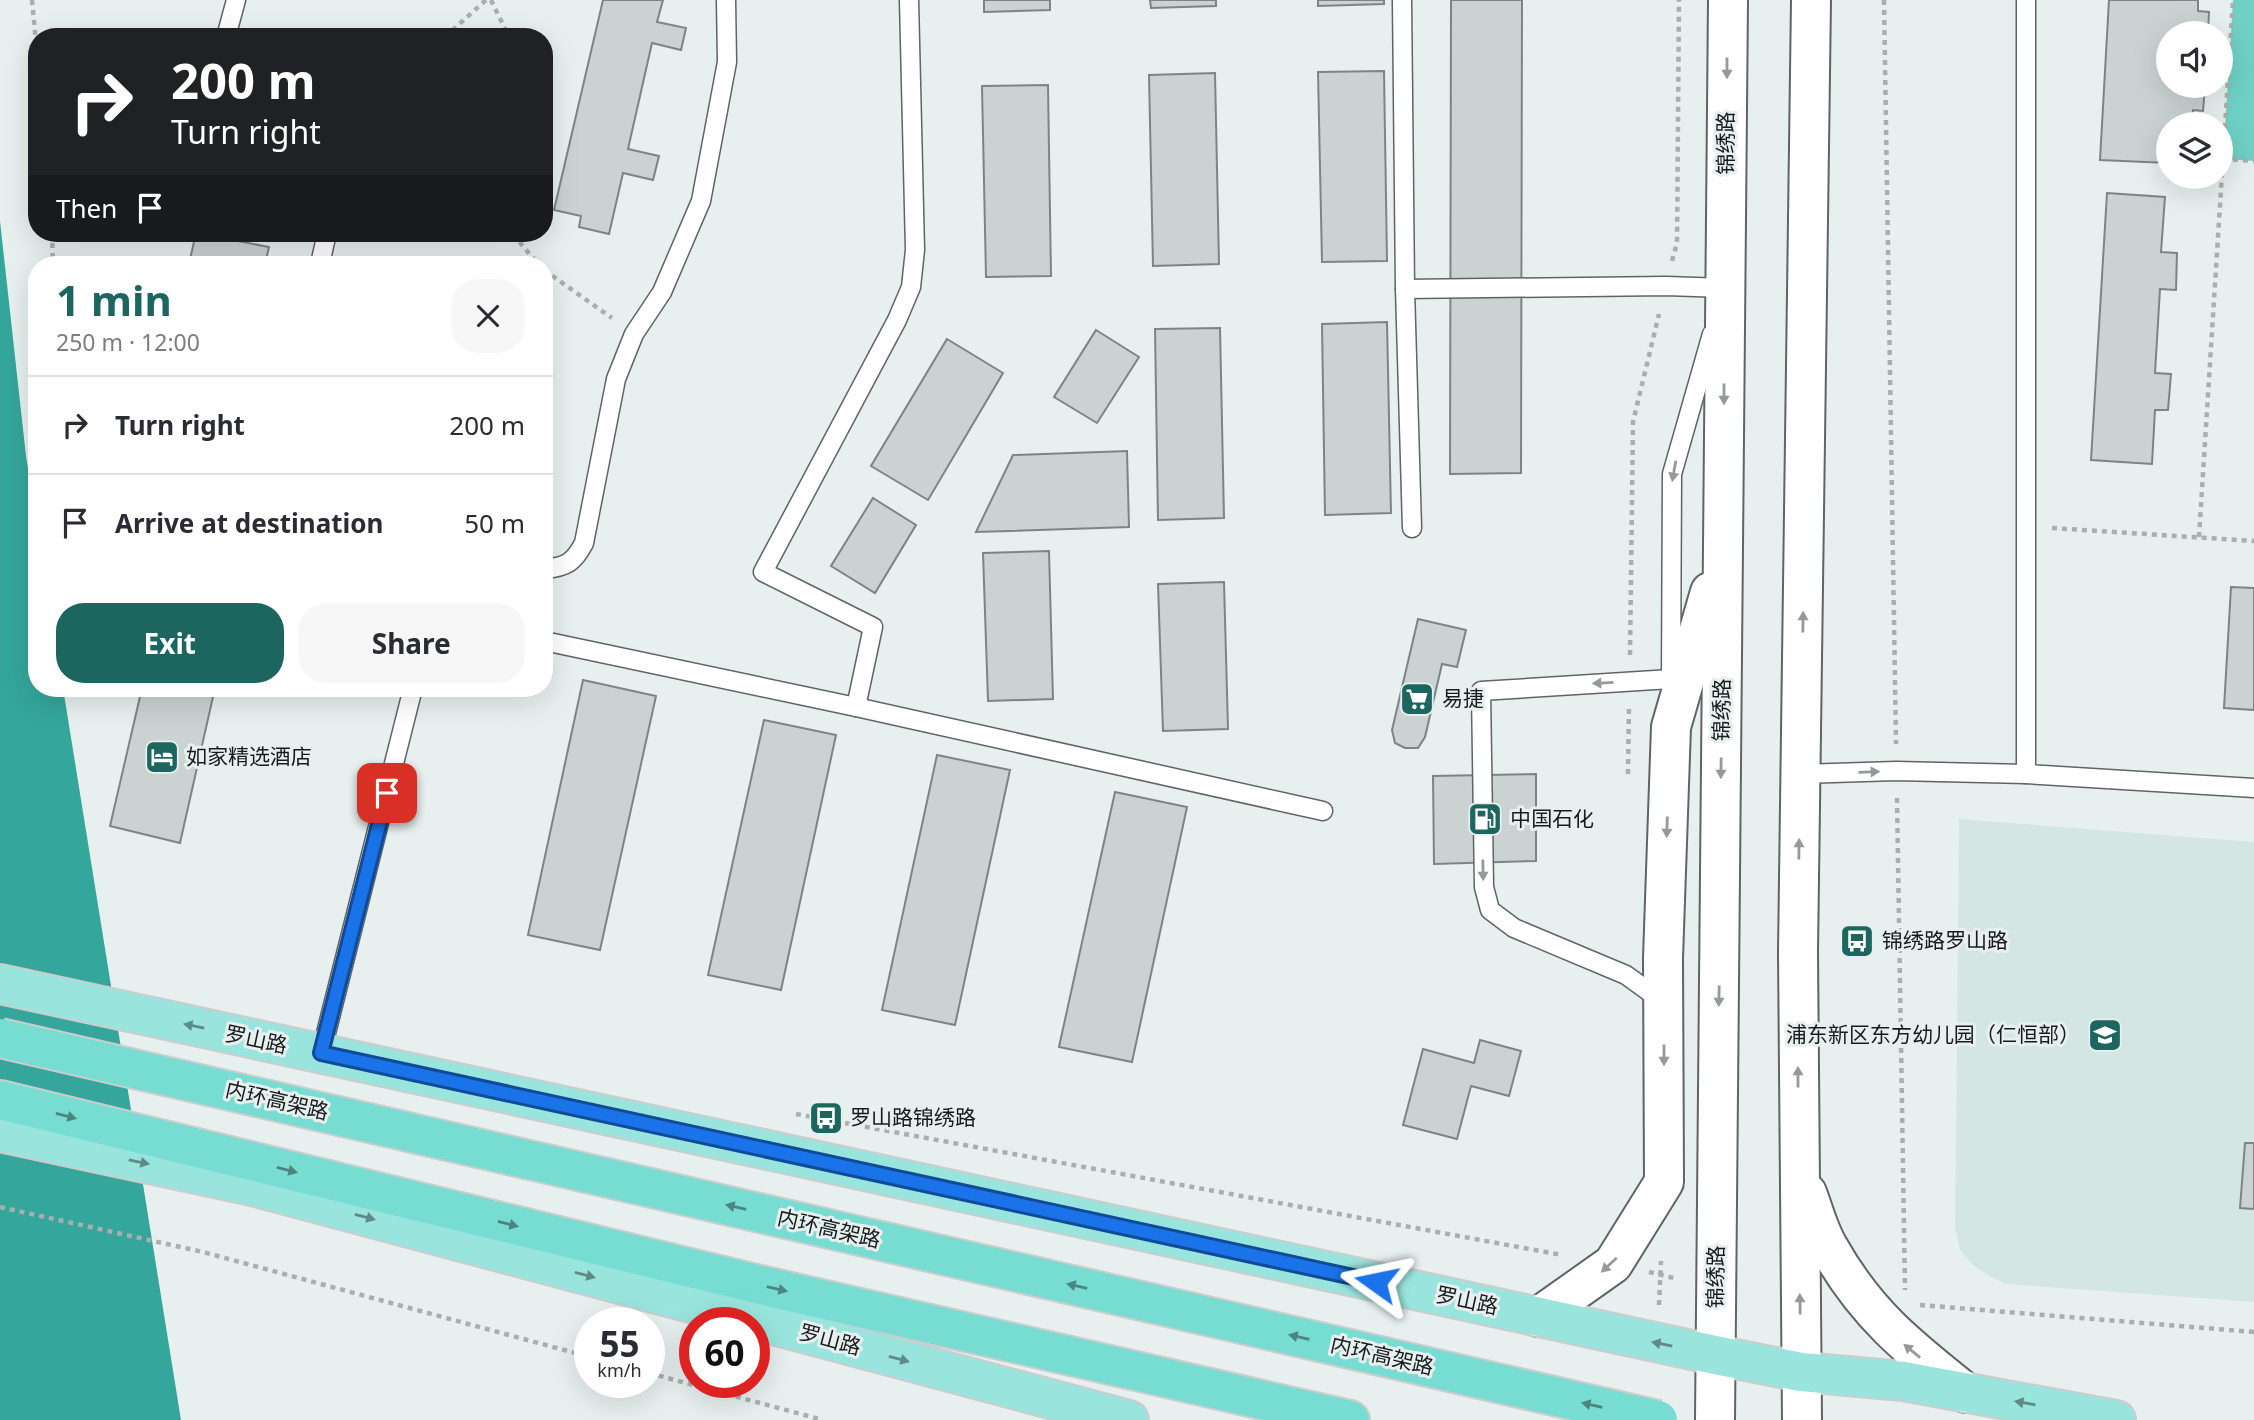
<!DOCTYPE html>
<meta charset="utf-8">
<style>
:root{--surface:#fff;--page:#f7f7f7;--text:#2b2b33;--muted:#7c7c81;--line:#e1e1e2;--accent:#1c665f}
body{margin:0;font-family:"Noto Sans","Noto Sans SC",sans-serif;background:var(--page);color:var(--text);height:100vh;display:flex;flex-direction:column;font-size:26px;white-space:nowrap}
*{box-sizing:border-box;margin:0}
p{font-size:23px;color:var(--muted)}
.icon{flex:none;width:38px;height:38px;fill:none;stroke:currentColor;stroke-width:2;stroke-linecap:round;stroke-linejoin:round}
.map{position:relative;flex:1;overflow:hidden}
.details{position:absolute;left:28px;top:256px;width:525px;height:441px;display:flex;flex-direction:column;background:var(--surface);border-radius:28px;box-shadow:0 7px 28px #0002}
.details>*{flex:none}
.guide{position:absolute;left:28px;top:28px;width:525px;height:214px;border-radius:28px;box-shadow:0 7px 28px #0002;background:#202124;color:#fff;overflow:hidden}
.controls{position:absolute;left:2156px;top:21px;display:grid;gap:14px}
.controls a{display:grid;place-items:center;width:77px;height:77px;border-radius:50%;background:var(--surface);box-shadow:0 7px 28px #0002;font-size:35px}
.speed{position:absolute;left:574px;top:1307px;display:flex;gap:14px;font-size:35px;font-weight:700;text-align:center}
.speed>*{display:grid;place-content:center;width:91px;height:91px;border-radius:50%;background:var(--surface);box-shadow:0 7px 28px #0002;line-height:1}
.speed small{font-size:18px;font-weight:400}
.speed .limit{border:10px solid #d22;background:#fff;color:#111}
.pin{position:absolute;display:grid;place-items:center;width:60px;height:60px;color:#fff;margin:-30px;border-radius:14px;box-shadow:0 4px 10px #0006}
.me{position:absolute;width:77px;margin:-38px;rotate:282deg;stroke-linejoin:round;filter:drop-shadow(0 0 5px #0008)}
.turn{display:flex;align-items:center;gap:24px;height:147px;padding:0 28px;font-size:32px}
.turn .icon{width:91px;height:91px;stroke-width:2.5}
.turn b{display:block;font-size:49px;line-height:60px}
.then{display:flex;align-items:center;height:66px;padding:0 28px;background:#0003;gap:14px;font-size:26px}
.round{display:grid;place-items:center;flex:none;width:74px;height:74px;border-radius:28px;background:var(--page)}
.headline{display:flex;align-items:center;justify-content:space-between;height:119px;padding:0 28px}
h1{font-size:42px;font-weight:700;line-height:52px;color:var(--accent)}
.primary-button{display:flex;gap:14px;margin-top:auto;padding:14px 28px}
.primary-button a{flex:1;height:80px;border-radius:28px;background:var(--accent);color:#fff;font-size:28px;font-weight:700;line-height:80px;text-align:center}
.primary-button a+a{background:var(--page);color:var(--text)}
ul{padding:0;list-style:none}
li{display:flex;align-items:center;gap:21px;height:98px;padding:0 28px;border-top:2px solid var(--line)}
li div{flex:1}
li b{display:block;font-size:26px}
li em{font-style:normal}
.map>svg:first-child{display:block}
.built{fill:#d4e6e3}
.green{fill:#6fd0c5}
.water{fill:#34a69b}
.building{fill:#cad3d2;stroke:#7d8584;stroke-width:2}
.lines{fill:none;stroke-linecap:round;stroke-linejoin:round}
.service-casing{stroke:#5e6564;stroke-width:21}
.secondary-casing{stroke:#5e6564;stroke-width:42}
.primary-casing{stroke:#cccdcd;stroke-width:42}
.trunk-casing{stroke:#cccdcd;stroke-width:42}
.path{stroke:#a8afae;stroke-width:4.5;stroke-dasharray:5 5;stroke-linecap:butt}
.service{stroke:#fff;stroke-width:18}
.secondary{stroke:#fff;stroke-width:38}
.primary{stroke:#99e5dd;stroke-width:38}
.trunk{stroke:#77dcd2;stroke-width:38}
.trunk-bridge-casing{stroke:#cccdcd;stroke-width:42;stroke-linecap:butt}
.trunk-bridge{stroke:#77dcd2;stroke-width:38}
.oneway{fill:#979898}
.oneway2{fill:#5f8a86}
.oneway3{fill:#4c8580}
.route-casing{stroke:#114b97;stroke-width:18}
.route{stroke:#1a73e8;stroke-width:12}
.labels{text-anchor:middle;stroke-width:6;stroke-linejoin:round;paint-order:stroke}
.street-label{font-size:21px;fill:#181b1b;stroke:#e7f0ef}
.poi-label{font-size:21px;fill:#181b1b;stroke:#e7f0ef;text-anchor:start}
</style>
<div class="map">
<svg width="2254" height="1420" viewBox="0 0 2254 1420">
<rect width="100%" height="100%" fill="#e7f0ef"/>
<polygon class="built" points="1959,819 2254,842 2254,1302 2006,1284 1989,1276 1973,1265 1960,1249 1955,1228"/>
<polygon class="green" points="2233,0 2254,0 2254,161 2223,159"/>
<polygon class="water" points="0,221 26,456 37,525 37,688 63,688 181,1420 0,1420"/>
<g class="building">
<polygon points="603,0 663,0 657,22 686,28 681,50 652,43 628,149 659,156 653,180 623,173 609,234 579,227 581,216 554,210"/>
<polygon points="984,0 1050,0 1050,10 984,12"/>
<polygon points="1150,0 1216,0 1216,6 1151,8"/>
<polygon points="1318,0 1384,0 1384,4 1318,6"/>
<polygon points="1451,0 1522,0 1521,473 1450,474"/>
<polygon points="2109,0 2198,0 2198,11 2209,12 2208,33 2168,33 2168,86 2205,86 2203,111 2193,110 2192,124 2168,124 2168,163 2100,160"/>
<polygon points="1384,71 1387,261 1322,262 1318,72"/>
<polygon points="1215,73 1219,264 1153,266 1149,75"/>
<polygon points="1048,85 1051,276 986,277 982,86"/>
<polygon points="2107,193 2165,197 2161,252 2177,253 2176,290 2160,289 2155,373 2171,374 2168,410 2155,410 2152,464 2091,460"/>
<polygon points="196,233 269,247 265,264 189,264"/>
<polygon points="1387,322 1391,513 1325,515 1322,324"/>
<polygon points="1220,328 1224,518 1158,520 1155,329"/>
<polygon points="1096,330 1139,357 1097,423 1054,397"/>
<polygon points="947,339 1003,373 928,500 871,466"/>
<polygon points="1127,451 1129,527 976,532 1013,455"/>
<polygon points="873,498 916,525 875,593 831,566"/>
<polygon points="1049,551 1053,699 988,701 983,553"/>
<polygon points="1224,582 1228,729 1163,731 1158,584"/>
<polygon points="2231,587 2254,588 2254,710 2224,708"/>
<polygon points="1418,619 1466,630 1457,667 1442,664 1425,737 1418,748 1405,748 1395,743 1392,730"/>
<polygon points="583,680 656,696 600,950 528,935"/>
<polygon points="142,688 215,688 180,843 110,826"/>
<polygon points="764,720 836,735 781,990 708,975"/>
<polygon points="937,755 1010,770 955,1025 882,1010"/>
<polygon points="1536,774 1536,861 1434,864 1433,776"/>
<polygon points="1115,792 1187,807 1132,1062 1059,1047"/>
<polygon points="1480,1040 1521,1051 1509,1096 1471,1086 1457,1139 1403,1125 1423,1049 1474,1063"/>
<polygon points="2245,1143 2254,1143 2254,1209 2240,1208"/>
</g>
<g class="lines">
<g class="service-casing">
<g id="service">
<polyline points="1402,0 1405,289 1412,528"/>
<polyline points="2026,0 2026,774 2254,788"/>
<polyline points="226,37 236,0"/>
<polyline points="320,264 327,233"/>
<polyline points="1405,289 1666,286 1725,288 1724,290"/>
<path d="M 544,569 C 567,567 574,562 584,543 L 616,379 L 634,334 L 662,292 L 701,201 L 727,62 L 726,0"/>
<polyline points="544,641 856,707 1323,811"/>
<polyline points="1671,682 1672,474 1712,334"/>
<polyline points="856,707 873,627 763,572 897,320 911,287 915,250 909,0"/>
<polyline points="1801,774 1896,771 2026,774"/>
<polyline points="1662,1001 1626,975 1514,928 1490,910 1484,887 1481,691 1671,679"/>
<polyline points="321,1053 413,688"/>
</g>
</g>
<g class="secondary-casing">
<g id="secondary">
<path d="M 1807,1193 C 1814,1211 1819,1232 1829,1248 C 1866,1314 1908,1347 1966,1393"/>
<polyline points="1538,1317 1613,1264 1664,1182 1663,958 1671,727 1710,592"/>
<polyline points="1715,1420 1728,0"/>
<polyline points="1802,1420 1798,952 1811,0"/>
</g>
</g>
<g class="primary-casing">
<g id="primary">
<polyline points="0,984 1715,1355 1801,1372 1903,1381 2116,1420"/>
<polyline points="0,1132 252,1186 1129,1420"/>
</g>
</g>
<g class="trunk-casing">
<polyline id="trunk" points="0,1100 769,1287 1350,1420"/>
</g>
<g class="path">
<polyline points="32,0 37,53"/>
<polyline points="491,0 509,37"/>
<polyline points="1884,0 1896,744"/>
<polyline points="445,37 486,0"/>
<polyline points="2223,159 2254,161"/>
<polyline points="52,233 53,264"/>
<polyline points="516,233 517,239 538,264"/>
<polyline points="1672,261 1677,243 1679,0"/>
<polyline points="544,270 612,318"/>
<polyline points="2052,528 2254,541"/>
<polyline points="2199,537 2233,0"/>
<polyline points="1630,655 1633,422 1659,314"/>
<polyline points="1628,774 1629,706"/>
<polyline points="1897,798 1905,1290"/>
<polyline points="796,1114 1562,1255"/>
<polyline points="0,1207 203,1252 590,1357"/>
<polyline points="1649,1272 1678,1279"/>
<polyline points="1659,1305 1661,1261"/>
<polyline points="1920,1305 2254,1332"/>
<polyline points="649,1373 823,1420"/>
</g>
<use href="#service" class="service"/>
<use href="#secondary" class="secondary"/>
<use href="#primary" class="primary"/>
<use href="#trunk" class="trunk"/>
<g class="trunk-bridge-casing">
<polyline id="trunk-bridge" points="0,1038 1658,1420"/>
</g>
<use href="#trunk-bridge" class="trunk-bridge"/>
</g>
<defs><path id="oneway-solid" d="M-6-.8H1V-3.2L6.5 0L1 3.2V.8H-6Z" transform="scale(1.75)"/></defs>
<g class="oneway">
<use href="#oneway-solid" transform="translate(1727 68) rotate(90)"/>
<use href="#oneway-solid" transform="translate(1724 394) rotate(90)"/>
<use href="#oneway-solid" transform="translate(1674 471) rotate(100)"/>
<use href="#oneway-solid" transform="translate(1803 622) rotate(-89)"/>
<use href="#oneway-solid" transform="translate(1603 683) rotate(177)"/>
<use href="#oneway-solid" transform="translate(1721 768) rotate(91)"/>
<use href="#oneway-solid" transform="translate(1869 772) rotate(-2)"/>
<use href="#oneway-solid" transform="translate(1667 827) rotate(92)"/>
<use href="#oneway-solid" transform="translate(1799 849) rotate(-89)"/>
<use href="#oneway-solid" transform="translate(1483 870) rotate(89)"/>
<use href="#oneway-solid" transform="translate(1719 996) rotate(91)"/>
<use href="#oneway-solid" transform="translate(1664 1055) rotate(90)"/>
<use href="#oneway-solid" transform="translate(1798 1077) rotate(-90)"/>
<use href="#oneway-solid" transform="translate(1609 1265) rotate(137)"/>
<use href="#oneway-solid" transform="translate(1800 1304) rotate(-91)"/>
<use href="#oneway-solid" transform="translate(1912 1351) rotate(-141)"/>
</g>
<g class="oneway2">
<use href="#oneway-solid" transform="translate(194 1026) rotate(-168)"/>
<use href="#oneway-solid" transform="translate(139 1162) rotate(12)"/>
<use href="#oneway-solid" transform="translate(365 1217) rotate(15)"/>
<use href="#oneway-solid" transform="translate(585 1275) rotate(15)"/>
<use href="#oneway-solid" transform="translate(1662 1344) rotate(-168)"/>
<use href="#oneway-solid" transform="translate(899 1359) rotate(15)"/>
<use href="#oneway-solid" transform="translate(2025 1403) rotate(-170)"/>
</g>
<g class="oneway3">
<use href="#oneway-solid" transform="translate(66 1116) rotate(14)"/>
<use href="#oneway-solid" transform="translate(287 1170) rotate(14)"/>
<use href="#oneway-solid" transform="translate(736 1207) rotate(-167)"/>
<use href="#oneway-solid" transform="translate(508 1224) rotate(14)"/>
<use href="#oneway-solid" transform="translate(1077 1286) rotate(-167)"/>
<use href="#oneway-solid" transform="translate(777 1289) rotate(13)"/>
<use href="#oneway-solid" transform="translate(1299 1337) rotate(-167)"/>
<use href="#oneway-solid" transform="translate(1592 1405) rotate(-167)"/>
</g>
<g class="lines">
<g class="route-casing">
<polyline id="route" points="387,793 321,1053 1376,1282"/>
</g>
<use href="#route" class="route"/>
</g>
<defs>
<g id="supermarket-square" transform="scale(1.75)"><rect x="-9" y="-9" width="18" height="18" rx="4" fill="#1c665f" stroke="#e7f0ef"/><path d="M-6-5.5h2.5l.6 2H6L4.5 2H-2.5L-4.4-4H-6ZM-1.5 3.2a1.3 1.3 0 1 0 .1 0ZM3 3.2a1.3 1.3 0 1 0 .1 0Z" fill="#fff"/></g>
<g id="hotel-square" transform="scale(1.75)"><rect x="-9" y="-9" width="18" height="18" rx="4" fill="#1c665f" stroke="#e7f0ef"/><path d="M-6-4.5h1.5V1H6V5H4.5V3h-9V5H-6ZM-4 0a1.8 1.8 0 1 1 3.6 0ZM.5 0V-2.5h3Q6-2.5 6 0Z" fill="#fff"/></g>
<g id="fuel-square" transform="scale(1.75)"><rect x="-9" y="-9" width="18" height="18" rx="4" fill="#1c665f" stroke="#e7f0ef"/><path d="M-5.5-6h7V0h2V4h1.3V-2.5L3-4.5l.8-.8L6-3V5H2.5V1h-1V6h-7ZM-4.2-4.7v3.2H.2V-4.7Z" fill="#fff"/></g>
<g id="bus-square" transform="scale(1.75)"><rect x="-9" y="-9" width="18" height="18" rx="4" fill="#1c665f" stroke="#e7f0ef"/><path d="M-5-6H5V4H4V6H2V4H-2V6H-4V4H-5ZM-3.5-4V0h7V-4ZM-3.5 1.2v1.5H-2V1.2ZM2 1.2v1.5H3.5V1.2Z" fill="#fff"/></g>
<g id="school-square" transform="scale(1.75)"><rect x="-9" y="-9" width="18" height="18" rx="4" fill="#1c665f" stroke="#e7f0ef"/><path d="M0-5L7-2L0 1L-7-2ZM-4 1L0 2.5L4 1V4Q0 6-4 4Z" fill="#fff"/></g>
</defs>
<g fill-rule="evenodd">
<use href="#supermarket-square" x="1417" y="699"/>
<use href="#hotel-square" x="162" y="757"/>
<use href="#fuel-square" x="1485" y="819"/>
<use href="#bus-square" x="1857" y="941"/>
<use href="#school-square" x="2105" y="1035"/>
<use href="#bus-square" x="826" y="1118"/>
</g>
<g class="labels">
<g class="street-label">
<text transform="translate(1726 143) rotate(-90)" y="7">锦绣路</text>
<text transform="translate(1722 710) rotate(-89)" y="7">锦绣路</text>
<text transform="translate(256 1040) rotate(12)" y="7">罗山路</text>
<text transform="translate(277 1101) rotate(13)" y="7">内环高架路</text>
<text transform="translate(829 1229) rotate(13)" y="7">内环高架路</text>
<text transform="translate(1716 1277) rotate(-89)" y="7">锦绣路</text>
<text transform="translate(1467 1301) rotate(12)" y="7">罗山路</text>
<text transform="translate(830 1340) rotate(15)" y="7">罗山路</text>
<text transform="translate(1382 1356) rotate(13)" y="7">内环高架路</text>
</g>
<g class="poi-label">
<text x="1442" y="706">易捷</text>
<text x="186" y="764">如家精选酒店</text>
<text x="1510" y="826">中国石化</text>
<text x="1882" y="948">锦绣路罗山路</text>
<text x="2080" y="1042" text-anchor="end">浦东新区东方幼儿园（仁恒部）</text>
<text x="850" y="1125">罗山路锦绣路</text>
</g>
</g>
</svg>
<div class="controls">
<a><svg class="icon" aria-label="sound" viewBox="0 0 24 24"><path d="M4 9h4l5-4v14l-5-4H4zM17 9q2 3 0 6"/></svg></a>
<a><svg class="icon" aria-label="layers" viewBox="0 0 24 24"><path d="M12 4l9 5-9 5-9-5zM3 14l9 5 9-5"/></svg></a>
</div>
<div class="speed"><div>55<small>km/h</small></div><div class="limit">60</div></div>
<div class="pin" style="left:387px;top:793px;background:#d93025"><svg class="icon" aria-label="arrive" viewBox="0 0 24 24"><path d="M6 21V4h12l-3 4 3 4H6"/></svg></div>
<svg class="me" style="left:1376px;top:1282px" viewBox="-20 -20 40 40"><path d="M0-17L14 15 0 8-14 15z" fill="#1a73e8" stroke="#fff" stroke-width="4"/></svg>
<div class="guide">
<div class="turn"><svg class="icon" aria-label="right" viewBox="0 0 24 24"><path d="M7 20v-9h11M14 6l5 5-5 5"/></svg><div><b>200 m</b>Turn right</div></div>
<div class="then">Then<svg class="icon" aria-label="arrive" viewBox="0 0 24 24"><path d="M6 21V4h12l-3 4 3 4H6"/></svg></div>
</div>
<section class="details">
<div class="headline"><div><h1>1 min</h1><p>250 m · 12:00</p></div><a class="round"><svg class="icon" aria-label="close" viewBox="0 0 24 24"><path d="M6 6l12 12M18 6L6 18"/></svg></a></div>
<ul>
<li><svg class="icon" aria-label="right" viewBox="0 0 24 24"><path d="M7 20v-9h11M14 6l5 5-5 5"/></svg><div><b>Turn right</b></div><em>200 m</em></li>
<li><svg class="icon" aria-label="arrive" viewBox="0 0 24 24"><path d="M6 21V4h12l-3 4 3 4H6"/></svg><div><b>Arrive at destination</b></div><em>50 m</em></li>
</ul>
<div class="primary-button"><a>Exit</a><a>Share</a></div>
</section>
</div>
